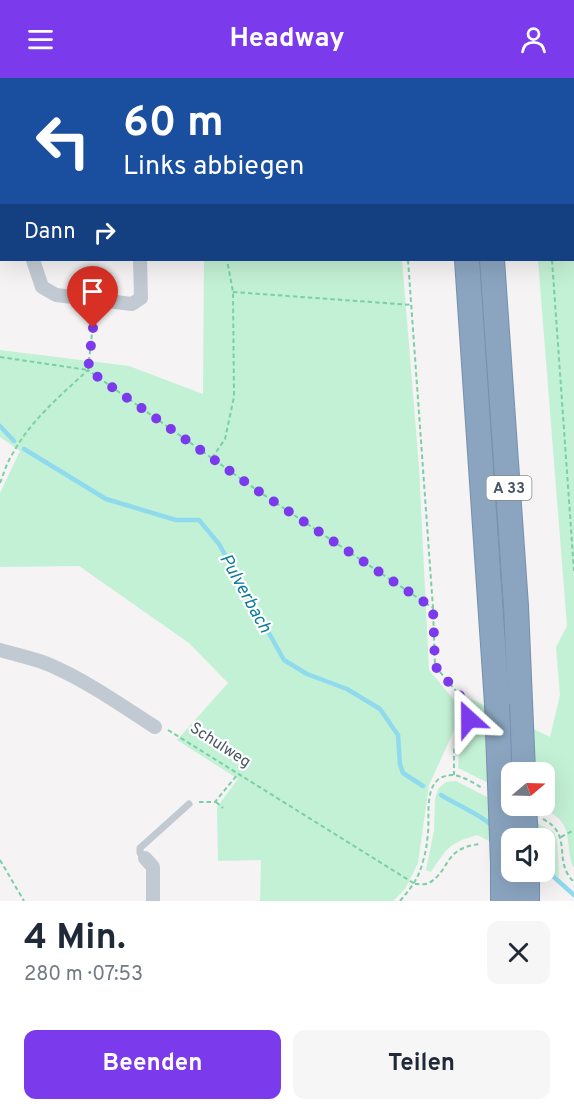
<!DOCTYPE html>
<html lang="de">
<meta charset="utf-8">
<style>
:root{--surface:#fff;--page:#f6f6f7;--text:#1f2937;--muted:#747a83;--accent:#7c3aed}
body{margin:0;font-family:Overpass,sans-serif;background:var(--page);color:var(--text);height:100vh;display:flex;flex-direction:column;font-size:22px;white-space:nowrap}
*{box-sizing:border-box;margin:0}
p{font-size:20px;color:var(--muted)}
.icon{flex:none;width:33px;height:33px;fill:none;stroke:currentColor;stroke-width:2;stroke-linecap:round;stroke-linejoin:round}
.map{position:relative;height:823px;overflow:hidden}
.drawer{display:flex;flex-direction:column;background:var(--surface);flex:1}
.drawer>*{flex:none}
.top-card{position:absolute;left:0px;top:0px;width:574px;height:183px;box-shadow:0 6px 24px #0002;background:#1a4fa0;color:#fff;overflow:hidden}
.needle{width:39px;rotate:71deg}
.tools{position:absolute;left:501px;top:684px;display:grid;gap:12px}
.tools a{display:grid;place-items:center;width:54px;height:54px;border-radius:12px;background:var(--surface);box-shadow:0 6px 24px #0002;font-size:30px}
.pin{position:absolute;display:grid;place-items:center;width:51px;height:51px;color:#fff;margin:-62px -26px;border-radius:50% 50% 50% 0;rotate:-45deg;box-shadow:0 0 6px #0007}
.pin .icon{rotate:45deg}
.me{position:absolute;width:66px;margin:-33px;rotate:336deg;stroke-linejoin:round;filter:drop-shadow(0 0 4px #0008)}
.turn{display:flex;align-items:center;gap:21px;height:126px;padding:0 24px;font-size:27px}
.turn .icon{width:78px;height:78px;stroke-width:2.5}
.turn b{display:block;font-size:42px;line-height:51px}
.then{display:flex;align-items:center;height:57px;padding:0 24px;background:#0003;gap:12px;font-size:22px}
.round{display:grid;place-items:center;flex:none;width:63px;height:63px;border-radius:12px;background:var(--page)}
.summary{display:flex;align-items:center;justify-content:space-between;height:102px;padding:0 24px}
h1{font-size:36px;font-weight:700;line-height:45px}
.button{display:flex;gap:12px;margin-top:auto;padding:12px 24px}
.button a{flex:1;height:69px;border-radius:12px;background:var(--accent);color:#fff;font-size:24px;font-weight:700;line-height:69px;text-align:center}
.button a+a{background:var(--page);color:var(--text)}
header{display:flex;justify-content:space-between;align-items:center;height:78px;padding:0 24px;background:var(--accent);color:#fff;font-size:27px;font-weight:700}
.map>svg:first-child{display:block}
.green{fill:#c3f1d5}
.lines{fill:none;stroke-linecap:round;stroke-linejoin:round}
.stream{stroke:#90daee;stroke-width:4.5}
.motorway-casing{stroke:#7690ad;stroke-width:26}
.path{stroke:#7ad0a6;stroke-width:2;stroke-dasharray:4.5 3;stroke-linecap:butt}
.service{stroke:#c1cad2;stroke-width:7}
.minor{stroke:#c1cad2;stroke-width:14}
.motorway{stroke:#8ba5c1;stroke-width:24}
.motorway-bridge-casing{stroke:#7690ad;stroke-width:26;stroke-linecap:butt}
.motorway-bridge{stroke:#8ba5c1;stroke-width:24}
.route{stroke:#7c3aed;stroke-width:10;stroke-dasharray:0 18}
.labels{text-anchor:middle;stroke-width:4.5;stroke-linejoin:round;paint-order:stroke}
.shield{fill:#fff;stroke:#808990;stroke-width:1.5}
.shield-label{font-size:15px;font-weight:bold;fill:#4a5661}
.street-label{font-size:16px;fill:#4a5661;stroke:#fff}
.water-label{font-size:18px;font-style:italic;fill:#0c7c9b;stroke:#fff}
</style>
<header><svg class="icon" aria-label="menu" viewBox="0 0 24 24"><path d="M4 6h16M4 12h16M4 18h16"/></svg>Headway<svg class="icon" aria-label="person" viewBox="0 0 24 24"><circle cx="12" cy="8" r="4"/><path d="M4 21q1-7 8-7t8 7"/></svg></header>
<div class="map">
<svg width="574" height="823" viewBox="0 0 574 823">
<rect width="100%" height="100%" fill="#f5f3f3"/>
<g class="green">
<polygon points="199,0 387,0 387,1 199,2"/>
<path d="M 573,47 L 574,60 L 574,790 C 565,774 573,752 557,739 C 551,734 542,731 535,728 L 544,728 L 544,694 L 512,694 L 511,716 L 458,690 L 459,672 L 474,643 L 471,621 L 550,659 L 560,617 L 556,569 L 567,548 L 538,182 L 573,182 Z"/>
<polygon points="204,182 402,182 419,389 429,592 463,633 429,707 418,785 405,811 393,823 260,823 261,782 218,783 217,729 238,701 177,662 228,605 189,565 79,488 0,489 0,415 20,373 0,359 0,272 129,288 203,316"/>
<path d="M 456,703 L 554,754 L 557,762 L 559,799 L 545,791 L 544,760 L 512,760 L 511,774 L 477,757 C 449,765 447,770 431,794 L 426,792 L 434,753 L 435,721 L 438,711 L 446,704 Z"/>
</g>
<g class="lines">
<g class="stream">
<polyline points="568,0 568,2"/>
<polyline points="573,112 574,133"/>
<polyline points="0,348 14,363"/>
<polyline points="24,371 106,421 176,442 199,442 219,466 284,582 307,596 347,611 380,631 398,657 400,686 403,695 423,708"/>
<path d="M 441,717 C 459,728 477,735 493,748"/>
<polyline points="544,790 574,817"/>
</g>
<g class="motorway-casing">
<g id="motorway">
<polyline points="452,0 452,2"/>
<polyline points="476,0 476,2"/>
<polyline points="467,182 497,626"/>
<polyline points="492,182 516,528 523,694"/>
<polyline points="503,786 503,823"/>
<polyline points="527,794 527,823"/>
</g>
</g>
<g class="path">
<polyline points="391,0 391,2"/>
<polyline points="539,0 539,2"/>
<polyline points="236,2 236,0"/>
<polyline points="0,100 2,100"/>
<polyline points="408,182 433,530"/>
<polyline points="552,182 574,493"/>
<polyline points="233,214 412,227"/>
<polyline points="0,279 88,292 94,237"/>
<polyline points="212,380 225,361 234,319 233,214 227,182"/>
<path d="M 0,405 C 4,395 7,384 13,375 C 31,342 61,317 88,292 L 258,413 L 433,530 L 435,588 L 467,626 L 469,641 L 454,672 L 454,697"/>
<polyline points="168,652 415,806"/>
<polyline points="199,724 215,724 237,697"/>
<polyline points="216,724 223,730"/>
<path d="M 543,741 C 574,757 552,783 574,804"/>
<polyline points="561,759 574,752"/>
<polyline points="0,782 24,823"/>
<path d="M 415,806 C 419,806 425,807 429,805 C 451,792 443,770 480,766"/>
<path d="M 400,823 C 411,810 419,800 423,783 C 426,774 427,765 428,755 C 430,736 422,698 452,697 C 461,697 474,705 482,710"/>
</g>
<polyline class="service" points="145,780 140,775 140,770 189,726"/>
<g class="minor">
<polyline points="123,0 123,2"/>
<polyline points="57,2 59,0"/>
<polyline points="33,182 42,209 56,217 132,226 141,220 140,182"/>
<path d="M 0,572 C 16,577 34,580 50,587 C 87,603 121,627 155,649"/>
<polyline points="145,780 153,789 153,823"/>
</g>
<use href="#motorway" class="motorway"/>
<g class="motorway-bridge-casing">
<g id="motorway-bridge">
<polyline points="497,626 503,786"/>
<polyline points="524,728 526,760"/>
</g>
</g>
<use href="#motorway-bridge" class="motorway-bridge"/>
</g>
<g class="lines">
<polyline class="route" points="93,250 88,292 258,413 433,530 435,588 467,626 469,641"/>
</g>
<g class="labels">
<rect class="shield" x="486.5" y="398" width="45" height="24" rx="4.5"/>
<g class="shield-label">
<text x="509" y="415">A 33</text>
</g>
<g class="street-label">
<text transform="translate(221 666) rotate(33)" y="6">Schulweg</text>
</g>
<g class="water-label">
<text transform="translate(246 515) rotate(61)" y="6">Pulverbach</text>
</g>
</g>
</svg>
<div class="tools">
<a><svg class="needle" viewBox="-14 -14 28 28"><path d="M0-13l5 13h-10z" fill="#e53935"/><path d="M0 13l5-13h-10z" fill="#747a83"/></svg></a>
<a><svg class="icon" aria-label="sound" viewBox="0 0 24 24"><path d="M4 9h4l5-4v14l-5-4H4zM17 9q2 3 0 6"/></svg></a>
</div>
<div class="pin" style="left:93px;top:250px;background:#d93025"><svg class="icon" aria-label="arrive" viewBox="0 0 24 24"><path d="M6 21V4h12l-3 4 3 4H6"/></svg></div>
<svg class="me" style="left:469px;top:641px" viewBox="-20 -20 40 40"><path d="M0-17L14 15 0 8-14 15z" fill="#7c3aed" stroke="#fff" stroke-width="4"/></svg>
<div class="top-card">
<div class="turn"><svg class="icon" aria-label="left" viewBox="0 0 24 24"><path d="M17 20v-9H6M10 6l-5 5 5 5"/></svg><div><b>60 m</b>Links abbiegen</div></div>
<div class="then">Dann<svg class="icon" aria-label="right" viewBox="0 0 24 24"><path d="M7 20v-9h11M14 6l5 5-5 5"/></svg></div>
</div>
</div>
<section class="drawer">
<div class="summary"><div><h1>4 Min.</h1><p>280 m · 07:53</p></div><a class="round"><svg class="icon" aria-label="close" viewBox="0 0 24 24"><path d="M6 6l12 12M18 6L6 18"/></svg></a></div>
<div class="button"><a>Beenden</a><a>Teilen</a></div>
</section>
